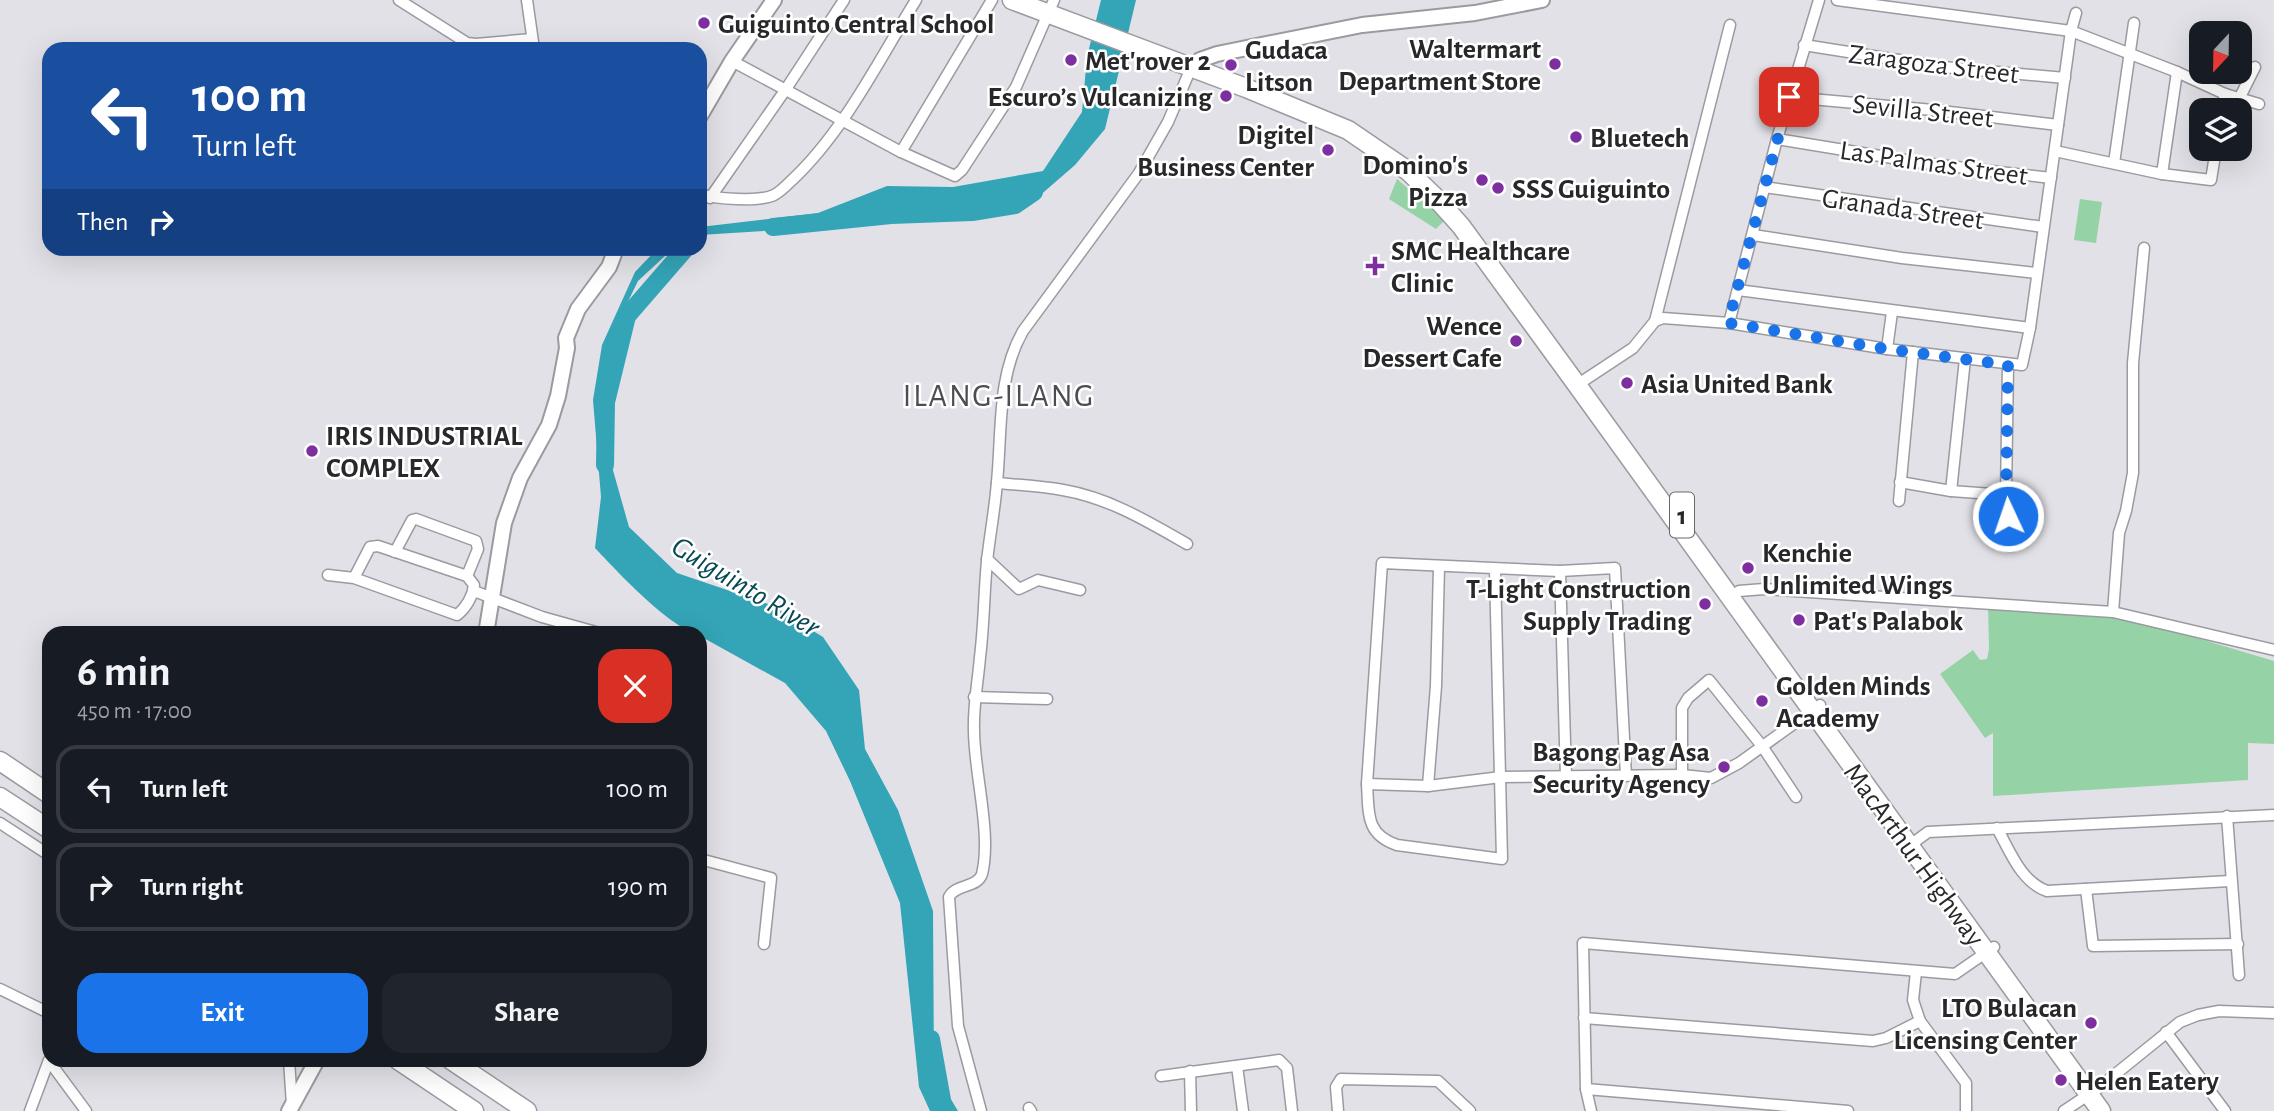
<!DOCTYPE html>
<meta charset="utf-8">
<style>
:root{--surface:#171b24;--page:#20242c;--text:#f1f3f6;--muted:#9ea1a6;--line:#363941;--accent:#1a73e8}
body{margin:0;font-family:"Alegreya Sans",sans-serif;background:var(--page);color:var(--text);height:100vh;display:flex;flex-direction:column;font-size:26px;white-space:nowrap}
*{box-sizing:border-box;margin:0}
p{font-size:23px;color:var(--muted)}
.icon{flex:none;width:38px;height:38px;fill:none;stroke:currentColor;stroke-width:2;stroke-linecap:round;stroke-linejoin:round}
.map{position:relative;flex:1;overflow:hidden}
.panel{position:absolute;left:42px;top:626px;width:665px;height:441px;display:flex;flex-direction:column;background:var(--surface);border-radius:21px;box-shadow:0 7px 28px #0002}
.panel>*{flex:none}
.banner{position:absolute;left:42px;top:42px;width:665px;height:214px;border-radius:21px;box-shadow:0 7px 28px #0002;background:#1a4fa0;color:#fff;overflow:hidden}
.needle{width:46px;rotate:202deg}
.fabs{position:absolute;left:2189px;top:21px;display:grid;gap:14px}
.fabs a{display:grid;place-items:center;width:63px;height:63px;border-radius:14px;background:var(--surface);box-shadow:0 7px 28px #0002;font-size:35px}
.pin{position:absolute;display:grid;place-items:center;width:60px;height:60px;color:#fff;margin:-30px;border-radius:14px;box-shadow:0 4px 10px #0006}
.me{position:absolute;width:77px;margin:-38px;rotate:357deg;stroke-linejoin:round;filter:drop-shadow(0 0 5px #0008)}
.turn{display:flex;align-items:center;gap:24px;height:147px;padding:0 35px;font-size:32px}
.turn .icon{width:91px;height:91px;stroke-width:2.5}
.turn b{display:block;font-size:49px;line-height:60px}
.then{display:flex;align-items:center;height:66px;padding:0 35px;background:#0003;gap:14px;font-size:26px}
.round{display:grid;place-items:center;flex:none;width:74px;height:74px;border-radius:21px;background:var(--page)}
.head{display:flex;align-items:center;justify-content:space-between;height:119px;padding:0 35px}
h1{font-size:42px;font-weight:600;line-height:52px}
.button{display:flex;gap:14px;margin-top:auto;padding:14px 35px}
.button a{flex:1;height:80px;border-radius:21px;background:var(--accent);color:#fff;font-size:28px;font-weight:600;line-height:80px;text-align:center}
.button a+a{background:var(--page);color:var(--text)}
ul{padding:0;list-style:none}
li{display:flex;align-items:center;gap:21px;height:88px;margin:0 14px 10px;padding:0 21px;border:4px solid var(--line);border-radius:21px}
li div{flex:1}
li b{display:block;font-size:26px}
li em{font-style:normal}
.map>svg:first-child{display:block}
.green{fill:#95d3a6}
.water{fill:#34a4b7}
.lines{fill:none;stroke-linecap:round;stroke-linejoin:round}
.river{stroke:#34a4b7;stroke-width:18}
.street-casing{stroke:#9b9aa0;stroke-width:13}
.secondary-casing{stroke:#9b9aa0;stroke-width:18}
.highway-casing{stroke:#9b9aa0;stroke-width:21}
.street{stroke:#fff;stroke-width:10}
.secondary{stroke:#fff;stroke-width:14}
.highway{stroke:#fff;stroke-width:18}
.route{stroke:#1a73e8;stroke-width:12;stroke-dasharray:0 21.6}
.poi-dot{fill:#7d2fa0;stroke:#fff;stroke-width:2.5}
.labels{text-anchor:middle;stroke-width:5;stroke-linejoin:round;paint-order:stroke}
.shield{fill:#fff;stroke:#68686a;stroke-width:2}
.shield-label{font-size:26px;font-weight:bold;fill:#28282a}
.poi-label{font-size:28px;font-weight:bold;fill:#28282a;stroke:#fff;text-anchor:start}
.street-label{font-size:28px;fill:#28282a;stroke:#fff}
.water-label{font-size:30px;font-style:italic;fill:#054953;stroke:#fff}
.quarter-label{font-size:32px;letter-spacing:2px;fill:#4d4c52;stroke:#fff}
</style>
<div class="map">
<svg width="2274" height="1111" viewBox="0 0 2274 1111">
<rect width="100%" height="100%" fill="#e2e1e7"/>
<g class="green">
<polygon points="1397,179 1437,213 1444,221 1436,229 1389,199"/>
<polygon points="2080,199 2102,202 2096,243 2074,240"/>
<polygon points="1988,604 2116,614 2274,661 2274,744 2248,743 2248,780 1993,796 1993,733 1985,738 1940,674 1973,650 1980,660 1987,659 1989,649"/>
</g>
<g class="water">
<polygon points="1101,0 1136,0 1105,129 1075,165 1030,204 912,212 855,211 779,230 700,235 700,227 818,213 887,186 953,187 1043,171 1082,112 1087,57"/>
<path d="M 657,249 L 677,249 L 665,256 L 638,281 L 617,324 L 605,442 L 629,527 L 677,573 L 771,605 L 823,637 L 859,690 L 865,749 L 898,810 L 933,911 L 934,1071 L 958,1111 L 930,1111 L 919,1087 L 900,903 L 850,781 L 826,731 L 785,683 L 700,636 L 700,634 C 673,632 614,568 595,548 L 601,497 L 593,400 L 602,345 L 635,272 Z"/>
</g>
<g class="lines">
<g class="river">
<polyline points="773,227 891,215 972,212 1015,205 1034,192"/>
<polyline points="605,465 606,402 627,316 686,248"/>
<polyline points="931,1039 944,1111"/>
</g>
<g class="street-casing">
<g id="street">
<polyline points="399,0 467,43 476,44 532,39"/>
<polyline points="527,0 534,49"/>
<polyline points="1837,0 2071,31 2177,72 2225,94 2259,104"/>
<polyline points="1804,45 1943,67 2065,78"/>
<polyline points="732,61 901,152 955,176 962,170 1016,87 1054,0"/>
<polyline points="1789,97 1933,110 2058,125"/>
<polyline points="2239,99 2255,67"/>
<polyline points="2222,110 2225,94"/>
<polyline points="1777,139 1923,163 2051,178"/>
<polyline points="2055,151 2162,174 2211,180 2216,149"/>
<polyline points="901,152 992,0"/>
<polyline points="2114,163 2134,23"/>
<polyline points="2162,174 2177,72"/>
<polyline points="1764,187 2043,227"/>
<path d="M 700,194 C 714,199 760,202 774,195 C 780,192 786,186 791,181 C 843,133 879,60 916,0"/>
<polyline points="710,198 786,89 844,0"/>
<polyline points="1753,235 1902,258 2036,273"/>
<polyline points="1738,290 2030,328"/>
<polyline points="1655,321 1663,318 1729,323 1887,349 2022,365 2030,328 2071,31 2076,13"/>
<polyline points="1729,323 1777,139 1819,0"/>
<polyline points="1887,349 1892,312"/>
<polyline points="1577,385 1633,348 1655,321 1730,25"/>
<polyline points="1900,482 1951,491 2006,495"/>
<path d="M 997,483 C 1019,485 1041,486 1063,490 C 1109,498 1147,521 1187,544"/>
<polyline points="1951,491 1965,359"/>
<polyline points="1899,501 1913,352"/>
<polyline points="2008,516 2006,495 2008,365"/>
<polyline points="395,552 412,520 416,519 476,541 478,549 467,576"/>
<polyline points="987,559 1019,589 1038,580 1080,590"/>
<path d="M 1495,570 L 1502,859 L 1397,845 C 1365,834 1369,813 1367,784 L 1382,563 L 1560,571 L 1615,568 L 1626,776"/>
<polyline points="1560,571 1566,777"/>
<path d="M 328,575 L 354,578 L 457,615 C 466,608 473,596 474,585 L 467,576 L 378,546 L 370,547 L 354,578"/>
<polyline points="474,591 542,617 603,634"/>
<polyline points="1730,599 1739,591 1764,589 2113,612 2274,650"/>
<polyline points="2113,612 2119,533 2126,511 2133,473 2133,363 2144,248"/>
<polyline points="974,697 1047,699"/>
<polyline points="1682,775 1682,708 1688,698 1709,680 1762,746 1796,797"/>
<polyline points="1367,784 1428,786 1501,777 1682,775 1711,778 1739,763 1820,705"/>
<polyline points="1428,786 1436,686 1439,567"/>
<polyline points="2227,816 2239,975"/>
<polyline points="0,823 49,855"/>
<path d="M 1997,828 C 2010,851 2021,882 2047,891 L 2230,881"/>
<polyline points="1909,846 1928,832 2274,815"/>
<polyline points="700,859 771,878 764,944"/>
<polyline points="2086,889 2093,946 2238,944"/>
<polyline points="1916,972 1913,1000 1920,1021 1966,1083 1966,1111"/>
<polyline points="0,989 49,1013"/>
<polyline points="1584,1018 1873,1041 1886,1038 1920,1021"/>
<polyline points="2166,1032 2225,1111"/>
<polyline points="289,1060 292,1105"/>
<polyline points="49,1061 86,1111"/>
<polyline points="1237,1066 1243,1111"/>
<polyline points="1190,1071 1191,1111"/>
<polyline points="1161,1076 1279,1060 1287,1068 1292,1111"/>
<polyline points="1586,1089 1848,1111"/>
<polyline points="1029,1108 1031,1111"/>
<polyline points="30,1111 49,1060"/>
<path d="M 981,1111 L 958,1026 L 949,897 C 955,884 978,888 982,874 C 992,834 974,772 974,731 C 973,705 978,682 980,657 C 984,625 984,593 987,561 C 990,534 995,508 997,482 C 1002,431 997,376 1023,331 L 1139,173 L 1168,122 L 1191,68"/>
<polyline points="1338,1111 1336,1087 1341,1079 1438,1081 1470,1111"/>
<polyline points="1591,1111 1586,1089 1583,943 1955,974 1994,947"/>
<polyline points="2064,1111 2097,1089 2180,1022 2198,1015 2219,1011 2274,1013"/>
</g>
</g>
<g class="secondary-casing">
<g id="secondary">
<polyline points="1191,68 1200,60 1217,54 1362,25 1475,13 1542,0"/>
<polyline points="700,116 732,61 774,0"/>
<polyline points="486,634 504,523 520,478 549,425 558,396 567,348 566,338 578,309 609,267 614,254 610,248"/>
<polyline points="289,1111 317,1060"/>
</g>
</g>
<g class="highway-casing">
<g id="highway">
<polyline points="1012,0 1246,88 1348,130 1408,171 1434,196 1461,226 1577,385 2101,1111"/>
<polyline points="0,761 49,794"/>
<polyline points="0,797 49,829"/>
<polyline points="398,1060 474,1111"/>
<polyline points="451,1060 527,1111"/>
</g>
</g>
<use href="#street" class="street"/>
<use href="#secondary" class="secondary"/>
<use href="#highway" class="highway"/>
</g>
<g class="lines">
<polyline class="route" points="1789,97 1728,323 1887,349 2008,365 2006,495 2008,516"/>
</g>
<g class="poi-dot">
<circle cx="704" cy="23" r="7"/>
<circle cx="1071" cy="60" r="7"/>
<circle cx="1555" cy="64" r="7"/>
<circle cx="1231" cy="65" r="7"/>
<circle cx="1226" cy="96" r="7"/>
<circle cx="1576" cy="137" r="7"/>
<circle cx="1328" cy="150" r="7"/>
<circle cx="1482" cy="180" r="7"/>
<circle cx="1498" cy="188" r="7"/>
<path d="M1371.5 255.5h7v7h7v7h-7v7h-7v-7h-7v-7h7z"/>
<circle cx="1516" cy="341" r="7"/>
<circle cx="1627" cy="383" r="7"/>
<circle cx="312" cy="451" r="7"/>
<circle cx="1748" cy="568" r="7"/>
<circle cx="1705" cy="604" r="7"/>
<circle cx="1799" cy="620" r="7"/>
<circle cx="1762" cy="701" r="7"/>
<circle cx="1724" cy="767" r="7"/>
<circle cx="2091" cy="1023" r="7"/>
<circle cx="2061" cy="1080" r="7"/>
</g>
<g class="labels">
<rect class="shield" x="1670" y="492.5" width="24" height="45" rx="5"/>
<g class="shield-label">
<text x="1682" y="524">1</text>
</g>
<g class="poi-label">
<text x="718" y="33">Guiguinto Central School</text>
<text x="1541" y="58" text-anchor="end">Waltermart<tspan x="1541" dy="32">Department Store</tspan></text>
<text x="1245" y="59">Gudaca<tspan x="1245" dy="32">Litson</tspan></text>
<text x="1085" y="70">Met'rover 2</text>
<text x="1212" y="106" text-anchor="end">Escuro’s Vulcanizing</text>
<text x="1314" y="144" text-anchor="end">Digitel<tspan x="1314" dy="32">Business Center</tspan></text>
<text x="1590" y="147">Bluetech</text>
<text x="1468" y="174" text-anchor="end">Domino's<tspan x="1468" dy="32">Pizza</tspan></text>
<text x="1512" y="198">SSS Guiguinto</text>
<text x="1391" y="260">SMC Healthcare<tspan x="1391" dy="32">Clinic</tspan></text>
<text x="1502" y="335" text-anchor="end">Wence<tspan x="1502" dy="32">Dessert Cafe</tspan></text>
<text x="1641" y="393">Asia United Bank</text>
<text x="326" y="445">IRIS INDUSTRIAL<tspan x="326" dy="32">COMPLEX</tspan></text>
<text x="1762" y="562">Kenchie<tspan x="1762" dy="32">Unlimited Wings</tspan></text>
<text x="1691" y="598" text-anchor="end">T-Light Construction<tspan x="1691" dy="32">Supply Trading</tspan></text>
<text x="1813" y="630">Pat's Palabok</text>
<text x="1776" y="695">Golden Minds<tspan x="1776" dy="32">Academy</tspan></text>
<text x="1710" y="761" text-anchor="end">Bagong Pag Asa<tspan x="1710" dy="32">Security Agency</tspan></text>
<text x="2077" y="1017" text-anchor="end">LTO Bulacan<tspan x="2077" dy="32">Licensing Center</tspan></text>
<text x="2075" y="1090">Helen Eatery</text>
</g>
<g class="street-label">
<text transform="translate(1934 63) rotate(7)" y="10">Zaragoza Street</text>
<text transform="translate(1923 110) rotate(6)" y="10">Sevilla Street</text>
<text transform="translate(1934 162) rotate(8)" y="10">Las Palmas Street</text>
<text transform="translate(1903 208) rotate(8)" y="10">Granada Street</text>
<text transform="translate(1915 854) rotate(54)" y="10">MacArthur Highway</text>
</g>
<g class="water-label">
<text transform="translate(746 586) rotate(31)" y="10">Guiguinto River</text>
</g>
<g class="quarter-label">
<text x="999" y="406">ILANG-ILANG</text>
</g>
</g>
</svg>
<div class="fabs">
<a><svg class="needle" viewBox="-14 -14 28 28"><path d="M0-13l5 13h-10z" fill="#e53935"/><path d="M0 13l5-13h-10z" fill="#9ea1a6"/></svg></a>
<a><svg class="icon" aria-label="layers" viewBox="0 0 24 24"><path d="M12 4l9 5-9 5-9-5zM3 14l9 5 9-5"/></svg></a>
</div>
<div class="pin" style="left:1789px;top:97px;background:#d93025"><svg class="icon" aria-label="arrive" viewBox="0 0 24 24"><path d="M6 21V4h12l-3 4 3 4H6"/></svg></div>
<svg class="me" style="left:2008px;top:516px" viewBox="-20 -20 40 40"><circle r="17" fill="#1a73e8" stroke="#fff" stroke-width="3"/><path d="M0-11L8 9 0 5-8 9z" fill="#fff"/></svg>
<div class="banner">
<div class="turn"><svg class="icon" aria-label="left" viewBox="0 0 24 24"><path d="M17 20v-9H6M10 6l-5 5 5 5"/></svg><div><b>100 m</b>Turn left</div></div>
<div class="then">Then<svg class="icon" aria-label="right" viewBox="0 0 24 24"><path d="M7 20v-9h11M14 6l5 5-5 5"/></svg></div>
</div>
<section class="panel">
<div class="head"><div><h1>6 min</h1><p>450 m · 17:00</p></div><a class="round" style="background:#d93025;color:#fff"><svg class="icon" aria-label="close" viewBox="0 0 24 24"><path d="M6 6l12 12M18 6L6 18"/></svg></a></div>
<ul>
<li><svg class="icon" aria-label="left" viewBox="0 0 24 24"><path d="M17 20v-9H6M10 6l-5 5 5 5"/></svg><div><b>Turn left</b></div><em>100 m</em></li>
<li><svg class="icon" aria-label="right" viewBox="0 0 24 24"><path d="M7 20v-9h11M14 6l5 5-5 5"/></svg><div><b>Turn right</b></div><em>190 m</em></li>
</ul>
<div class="button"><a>Exit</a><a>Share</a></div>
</section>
</div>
